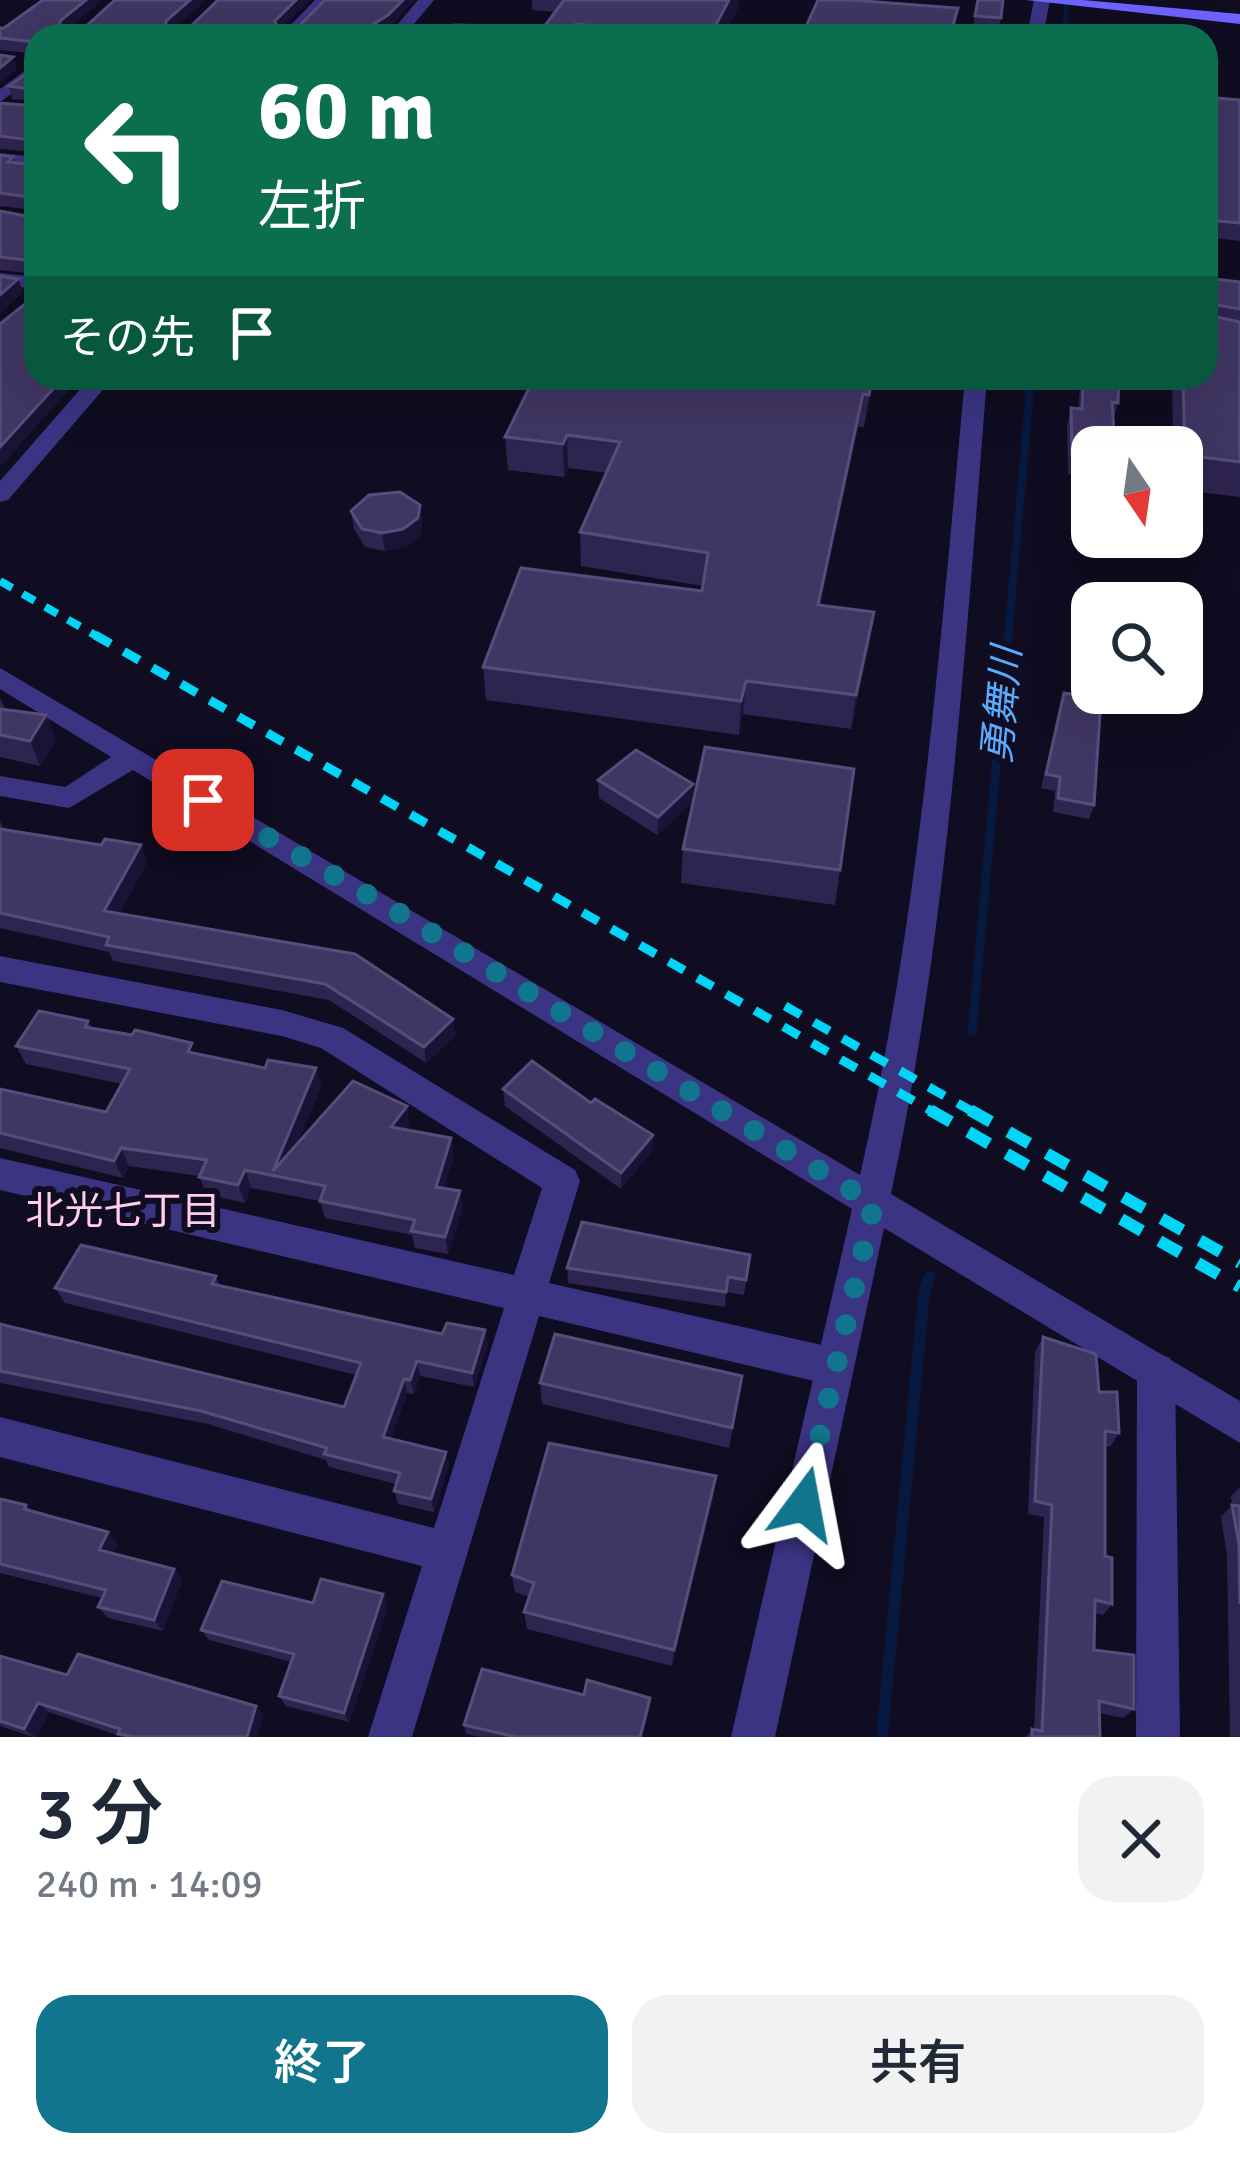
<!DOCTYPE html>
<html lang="ja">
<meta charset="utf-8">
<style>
:root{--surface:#fff;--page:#f2f2f3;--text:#1f2937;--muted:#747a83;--accent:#11768d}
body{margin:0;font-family:Signika,"Noto Sans JP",sans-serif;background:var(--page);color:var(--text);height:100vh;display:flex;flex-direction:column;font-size:45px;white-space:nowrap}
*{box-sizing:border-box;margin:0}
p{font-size:39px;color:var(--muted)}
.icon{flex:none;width:66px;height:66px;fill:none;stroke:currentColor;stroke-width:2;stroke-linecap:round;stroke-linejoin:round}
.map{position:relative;height:1737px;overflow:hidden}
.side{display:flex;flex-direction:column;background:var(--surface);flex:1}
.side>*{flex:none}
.hud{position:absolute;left:24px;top:24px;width:1194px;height:366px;border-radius:36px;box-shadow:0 12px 48px #0002;background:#0b6e4f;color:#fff;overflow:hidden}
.needle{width:78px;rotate:167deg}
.buttons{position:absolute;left:1071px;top:426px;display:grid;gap:24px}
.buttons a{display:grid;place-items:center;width:132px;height:132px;border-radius:24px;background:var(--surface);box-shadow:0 12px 48px #0002;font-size:60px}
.pin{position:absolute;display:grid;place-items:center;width:102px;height:102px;color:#fff;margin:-51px;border-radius:24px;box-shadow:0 6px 18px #0006}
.me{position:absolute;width:132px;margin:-66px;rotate:13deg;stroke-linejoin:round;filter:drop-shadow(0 0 9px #0008)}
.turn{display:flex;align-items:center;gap:42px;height:252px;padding:0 36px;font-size:54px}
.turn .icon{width:156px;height:156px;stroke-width:2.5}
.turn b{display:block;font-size:84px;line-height:102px}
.then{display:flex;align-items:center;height:114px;padding:0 36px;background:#0003;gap:24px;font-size:45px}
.round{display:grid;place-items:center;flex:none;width:126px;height:126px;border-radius:36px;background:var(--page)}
.headline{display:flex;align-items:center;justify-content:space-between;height:204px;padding:0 36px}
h1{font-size:72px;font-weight:600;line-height:90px}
.primary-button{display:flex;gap:24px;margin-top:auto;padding:24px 36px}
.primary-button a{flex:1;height:138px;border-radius:36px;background:var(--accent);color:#fff;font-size:48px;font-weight:600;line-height:138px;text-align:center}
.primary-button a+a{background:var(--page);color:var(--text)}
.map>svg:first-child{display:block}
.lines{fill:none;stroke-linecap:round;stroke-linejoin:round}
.stream-far3{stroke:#07193f;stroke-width:4.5}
.stream-far2{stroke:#07193f;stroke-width:8}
.stream-far1{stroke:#07193f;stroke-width:9}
.stream{stroke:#07193f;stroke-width:12}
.minor{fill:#3a3483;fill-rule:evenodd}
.tertiary{fill:#3a3483;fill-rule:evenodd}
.secondary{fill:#6d63ff;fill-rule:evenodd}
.rail-far2{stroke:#00d5f7;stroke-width:8;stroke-dasharray:14 12;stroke-linecap:butt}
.rail-far1{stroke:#00d5f7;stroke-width:9;stroke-dasharray:18 15;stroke-linecap:butt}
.rail{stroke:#00d5f7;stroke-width:12;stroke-dasharray:24 20;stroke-linecap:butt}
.wall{fill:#2e2450}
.shaded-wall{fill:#1b1335}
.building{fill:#403663;stroke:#574d7b;stroke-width:3}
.route{stroke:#11768d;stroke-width:21;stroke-dasharray:0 37.8}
.labels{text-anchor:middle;stroke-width:12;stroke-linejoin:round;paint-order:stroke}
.water-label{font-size:39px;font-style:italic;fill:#5aacff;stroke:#100c21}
.neighbourhood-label{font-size:39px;fill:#ffceeb;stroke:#100c21}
</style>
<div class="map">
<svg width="1240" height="1737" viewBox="0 0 1240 1737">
<rect width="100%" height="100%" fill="#100c21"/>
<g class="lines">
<polyline class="stream-far3" points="1064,36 1067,0"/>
<polyline class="stream-far2" points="1008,638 1031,378"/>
<polyline class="stream-far1" points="972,1032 1008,635"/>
<polyline class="stream" points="882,1737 924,1293 930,1277"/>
<g class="minor">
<polygon points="315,0 332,0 297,36 280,36"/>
<polygon points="418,0 434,0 404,36 388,36"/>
<polygon points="36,63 36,76 0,102 0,89"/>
<polygon points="0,153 36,157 36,167 0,163"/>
<polygon points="0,273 36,277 36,289 0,285"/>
<polygon points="90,378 113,378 8,500 0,502 0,481"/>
<polygon points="0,956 282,1010 343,1028 575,1170 580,1181 549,1283 835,1348 849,1354 854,1367 849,1380 835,1386 539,1316 412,1737 368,1737 422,1566 0,1457 0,1417 434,1528 504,1308 0,1190 0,1158 514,1275 542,1188 321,1048 282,1036 0,982"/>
<polygon points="1156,1352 1170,1358 1175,1371 1180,1737 1136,1737 1137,1371 1142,1358"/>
</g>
<g class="tertiary">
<polygon points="1034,0 1050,0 1043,36 1027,36"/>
<path d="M 965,378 L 987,378 C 965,651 948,926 891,1194 L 1240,1401 L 1240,1443 L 884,1228 L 775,1737 L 731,1737 L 852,1209 L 133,770 L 69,808 L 0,796 L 0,776 L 65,787 L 111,757 L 0,689 L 0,668 L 860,1175 C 920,914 940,644 965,378 Z"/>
</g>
<polygon class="secondary" points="1026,0 1083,0 1240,14 1240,24"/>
<polyline class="rail-far2" points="0,581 100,638"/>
<g class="rail-far1">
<polyline points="95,635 935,1113"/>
<polyline points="785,1006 975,1113"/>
</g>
<g class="rail">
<polyline points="930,1110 1240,1287"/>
<polyline points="970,1110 1240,1263"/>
</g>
</g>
<g class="wall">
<polygon points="115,0 206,0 175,27 190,27 218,0 309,0 281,28 298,27 325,0 415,0 389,27 36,36 36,150 33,152 0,149 0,103 36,106 36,101 12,99 9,86 35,68 36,54 0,50 0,28 84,28"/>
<polygon points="532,0 739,0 739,6 723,36 445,36 544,27 556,12 532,10"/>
<polygon points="1003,0 998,36 971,36 975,16"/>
<polygon points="1206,97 1240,100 1240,241 1206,237"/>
<polygon points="0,155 13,157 15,163 36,165 36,378 35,274 0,270 0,211 32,217 33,210 1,206 0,207"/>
<polygon points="1206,278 1240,282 1240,497 1182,490 1182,447 1173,447 1172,378 1206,378"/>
<polygon points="521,378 874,378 864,427 858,427 820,605 869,646 851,729 743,714 739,735 486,700 483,667 702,591 703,586 581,566 580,532 607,473 568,468 564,477 508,470 505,437 534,380"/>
<polygon points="1081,378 1118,403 1113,420 1092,447 1092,476 1068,474 1067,426 1071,408 1078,409"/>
<polygon points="420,505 422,523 420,536 406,547 385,551 365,547 354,529 351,511"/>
<polygon points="1064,693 1094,805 1089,819 1053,812 1055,791 1041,788"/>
<polygon points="0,698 5,709 46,715 56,740 40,766 0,757"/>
<polygon points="598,780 693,784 692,802 657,835 599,798"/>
<polygon points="0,821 4,830 101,845 141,845 147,862 119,914 453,1019 455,1036 426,1063 329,1000 113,961 109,952 0,928"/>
<polygon points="683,849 840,870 835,905 681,883"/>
<polygon points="88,1021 92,1028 196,1054 265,1068 316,1068 321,1087 297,1143 410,1125 406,1130 454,1156 444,1188 463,1208 448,1254 415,1248 412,1235 325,1218 320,1201 251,1188 245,1203 206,1194 199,1176 129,1166 123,1178 0,1148 0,1089 106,1112 122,1084 26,1064 16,1046"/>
<polygon points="503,1089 653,1135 652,1151 621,1189 505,1106"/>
<polygon points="750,1255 744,1295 726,1292 725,1307 568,1283 567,1268"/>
<polygon points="216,1276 220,1286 488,1344 474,1387 420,1376 414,1394 407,1393 391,1439 449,1465 434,1512 398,1504 394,1491 396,1484 329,1467 326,1460 208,1424 0,1383 0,1324 344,1407 356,1375 65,1303 55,1288"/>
<polygon points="1043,1337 1099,1392 1119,1433 1110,1447 1105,1446 1105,1556 1112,1604 1103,1615 1095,1613 1094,1650 1134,1709 1123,1718 1099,1713 1100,1737 1025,1737 1034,1729 1044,1517 1028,1514 1035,1352"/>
<polygon points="742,1376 729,1448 542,1404 540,1383"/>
<polygon points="1240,1487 1240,1737 1230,1737 1227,1556 1221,1517 1232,1505 1231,1496"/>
<polygon points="714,1495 672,1666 527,1629 524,1612 529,1597 515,1592 512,1575"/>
<polygon points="0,1499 26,1505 31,1511 108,1532 118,1545 113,1554 174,1569 182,1580 163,1631 108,1618 98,1607 102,1598 0,1573"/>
<polygon points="383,1594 388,1606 349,1722 286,1706 279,1696 291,1662 209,1640 201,1630 313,1603"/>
<polygon points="0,1656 67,1675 256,1706 263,1716 257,1737 122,1737 49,1712 37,1737 33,1737 0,1726"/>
<polygon points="584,1695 650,1707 642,1737 480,1737 466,1734 464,1725"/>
</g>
<g class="shaded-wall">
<polygon points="86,0 103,0 63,33 60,27 60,21"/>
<polygon points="190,0 206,0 169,33 166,27 166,21"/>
<polygon points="296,0 309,0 277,33 275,21"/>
<polygon points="403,0 415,0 389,27 375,36 360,36 366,29"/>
<polygon points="729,0 739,0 739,6 723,36 710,36"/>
<polygon points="13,57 17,69 0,83 0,68"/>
<polygon points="36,134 36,150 33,152 30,140"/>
<polygon points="18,279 23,292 0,313 0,295"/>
<polygon points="63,378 80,378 0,467 0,447"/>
<polygon points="872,378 874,378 864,427 869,395"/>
<polygon points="863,394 858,427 814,639 818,605"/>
<polygon points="567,435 568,468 564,477 563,444"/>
<polygon points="420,505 422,523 420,536 406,547 385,551 382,533"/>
<polygon points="874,612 869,646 851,729 856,695"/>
<polygon points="746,681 743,714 739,735 741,701"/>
<polygon points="46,715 56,740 40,766 30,741"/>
<polygon points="693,784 692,802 657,835 658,817"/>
<polygon points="141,845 147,862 111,928 104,911"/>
<polygon points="453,1019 455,1036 426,1063 424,1047"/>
<polygon points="316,1068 321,1087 283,1178 273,1171"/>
<polygon points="407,1106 410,1125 395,1145 391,1127"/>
<polygon points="653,1135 652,1151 621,1189 621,1173"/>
<polygon points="451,1138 454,1156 439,1204 436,1187"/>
<polygon points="121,1148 129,1166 123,1178 114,1161"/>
<polygon points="245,1170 251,1188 245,1203 238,1185"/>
<polygon points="460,1191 463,1208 448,1254 445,1237"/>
<polygon points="485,1330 488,1344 474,1387 472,1373"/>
<polygon points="417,1361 420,1376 414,1394 410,1380"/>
<polygon points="404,1379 407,1393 387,1451 383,1437"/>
<polygon points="446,1452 449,1465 434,1512 431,1499"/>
<polygon points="716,1476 714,1495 672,1666 674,1650"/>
<polygon points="108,1532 118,1545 109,1562 99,1550"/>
<polygon points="174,1569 182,1580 163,1631 154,1620"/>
<polygon points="383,1594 388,1606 349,1722 344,1713"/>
<polygon points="38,1703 49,1712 37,1737 35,1737 24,1729"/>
<polygon points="256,1706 263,1716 257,1737 247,1737"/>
</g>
<g class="building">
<polygon points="43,0 86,0 60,21 60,27 84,28 115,0 190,0 166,21 166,27 190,27 218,0 296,0 275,21 278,29 298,27 325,0 403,0 388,15 366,29 360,36 36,36 36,42 0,38 0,28 4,28"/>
<polygon points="564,0 729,0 710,36 625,36 629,29 576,24 569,36 445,36 454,25 544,27"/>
<polygon points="818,0 850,0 958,8 950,36 753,36 756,27 804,31"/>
<polygon points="978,0 1003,0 1001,18 975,16"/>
<polygon points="36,45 36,134 30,140 0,136 0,103 36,106 36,90 9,86 35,68"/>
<polygon points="0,55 13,57 0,68"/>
<polygon points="1206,97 1240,100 1240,223 1206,220"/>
<polygon points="0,155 13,157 8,162 36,165 36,378 63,378 0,447 0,324 35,296 35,261 0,257 0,211 32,217 36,198 0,193"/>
<polygon points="0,276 18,279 0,295"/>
<polygon points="1206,278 1240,282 1240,309 1217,305 1212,316 1240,322 1240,462 1185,455 1183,378 1206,378"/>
<polygon points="534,378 872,378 869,395 863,394 818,605 874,612 856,695 746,681 741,701 483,667 521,568 702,591 708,553 580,532 620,442 567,435 563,444 505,437"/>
<polygon points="1083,378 1119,378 1118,403 1112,402 1115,447 1092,447 1092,458 1072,456 1071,408 1082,409"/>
<polygon points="400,492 420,505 418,518 403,529 382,533 362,529 351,511 369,495"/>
<polygon points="1064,693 1101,699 1094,805 1058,798 1060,777 1046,774"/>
<polygon points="0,709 46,715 30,741 0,735"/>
<polygon points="705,747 854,769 840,870 683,849"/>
<polygon points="636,750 693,784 658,817 598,780"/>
<polygon points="0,829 101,845 105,839 141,845 104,911 355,954 453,1019 424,1047 325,984 106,945 109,937 0,913"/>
<polygon points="39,1011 88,1021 85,1027 132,1035 135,1030 192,1043 188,1052 265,1068 268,1060 316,1068 273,1171 353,1081 407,1106 391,1127 451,1138 436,1187 460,1191 445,1237 411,1231 415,1220 320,1201 325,1186 245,1170 238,1185 199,1177 207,1160 121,1148 114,1161 0,1133 0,1089 106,1112 130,1069 16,1046"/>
<polygon points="532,1061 591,1103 595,1099 653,1135 621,1173 503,1089"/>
<polygon points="582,1222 750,1255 746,1280 728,1277 726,1292 567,1268"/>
<polygon points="81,1245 216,1276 212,1284 442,1334 447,1323 485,1330 472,1373 417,1361 410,1380 404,1379 383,1437 446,1452 431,1499 394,1491 400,1473 324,1454 327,1448 201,1411 0,1371 0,1324 344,1407 361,1363 55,1288"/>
<polygon points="555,1334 742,1376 732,1428 540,1383"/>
<polygon points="1043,1337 1096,1354 1099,1392 1117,1392 1119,1433 1105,1431 1105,1556 1112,1558 1112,1604 1095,1600 1094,1650 1134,1655 1134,1709 1099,1701 1100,1737 1032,1737 1032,1729 1042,1731 1052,1505 1035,1501"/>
<polygon points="549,1443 716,1476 674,1650 524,1612 534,1583 512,1575"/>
<polygon points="0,1499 26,1505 24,1509 108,1532 99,1550 174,1569 154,1620 98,1607 106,1590 0,1564"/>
<polygon points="1232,1505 1240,1506 1240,1604 1239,1544"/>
<polygon points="321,1579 383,1594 344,1713 279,1696 294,1654 201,1630 222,1581 313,1603"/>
<polygon points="78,1654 256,1706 247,1737 135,1737 118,1734 120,1729 38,1703 24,1729 0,1721 0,1656 67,1675"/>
<polygon points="482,1669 584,1695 587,1680 650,1698 640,1737 516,1737 464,1725"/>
</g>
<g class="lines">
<polyline class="route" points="203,800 396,911 874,1204 804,1504"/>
</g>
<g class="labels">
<g class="water-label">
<text transform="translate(1001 705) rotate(-85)" y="14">勇舞川</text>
</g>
<g class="neighbourhood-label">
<text x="123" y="1224">北光七丁目</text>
</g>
</g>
</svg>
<div class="buttons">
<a><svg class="needle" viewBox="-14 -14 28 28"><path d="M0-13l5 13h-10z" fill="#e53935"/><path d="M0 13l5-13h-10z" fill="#747a83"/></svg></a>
<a><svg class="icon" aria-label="search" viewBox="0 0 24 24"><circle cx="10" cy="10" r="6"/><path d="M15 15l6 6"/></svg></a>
</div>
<div class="pin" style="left:203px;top:800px;background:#d93025"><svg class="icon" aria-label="arrive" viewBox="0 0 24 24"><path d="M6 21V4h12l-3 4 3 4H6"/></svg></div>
<svg class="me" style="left:804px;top:1504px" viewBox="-20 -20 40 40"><path d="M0-17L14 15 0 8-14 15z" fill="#11768d" stroke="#fff" stroke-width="4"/></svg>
<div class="hud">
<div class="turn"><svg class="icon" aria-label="left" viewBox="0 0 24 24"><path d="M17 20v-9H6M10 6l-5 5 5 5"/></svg><div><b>60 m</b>左折</div></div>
<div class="then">その先<svg class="icon" aria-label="arrive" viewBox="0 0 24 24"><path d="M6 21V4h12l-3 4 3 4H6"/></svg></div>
</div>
</div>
<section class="side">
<div class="headline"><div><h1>3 分</h1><p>240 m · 14:09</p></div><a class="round"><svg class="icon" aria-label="close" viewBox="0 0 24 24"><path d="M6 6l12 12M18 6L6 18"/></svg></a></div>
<div class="primary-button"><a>終了</a><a>共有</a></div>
</section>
